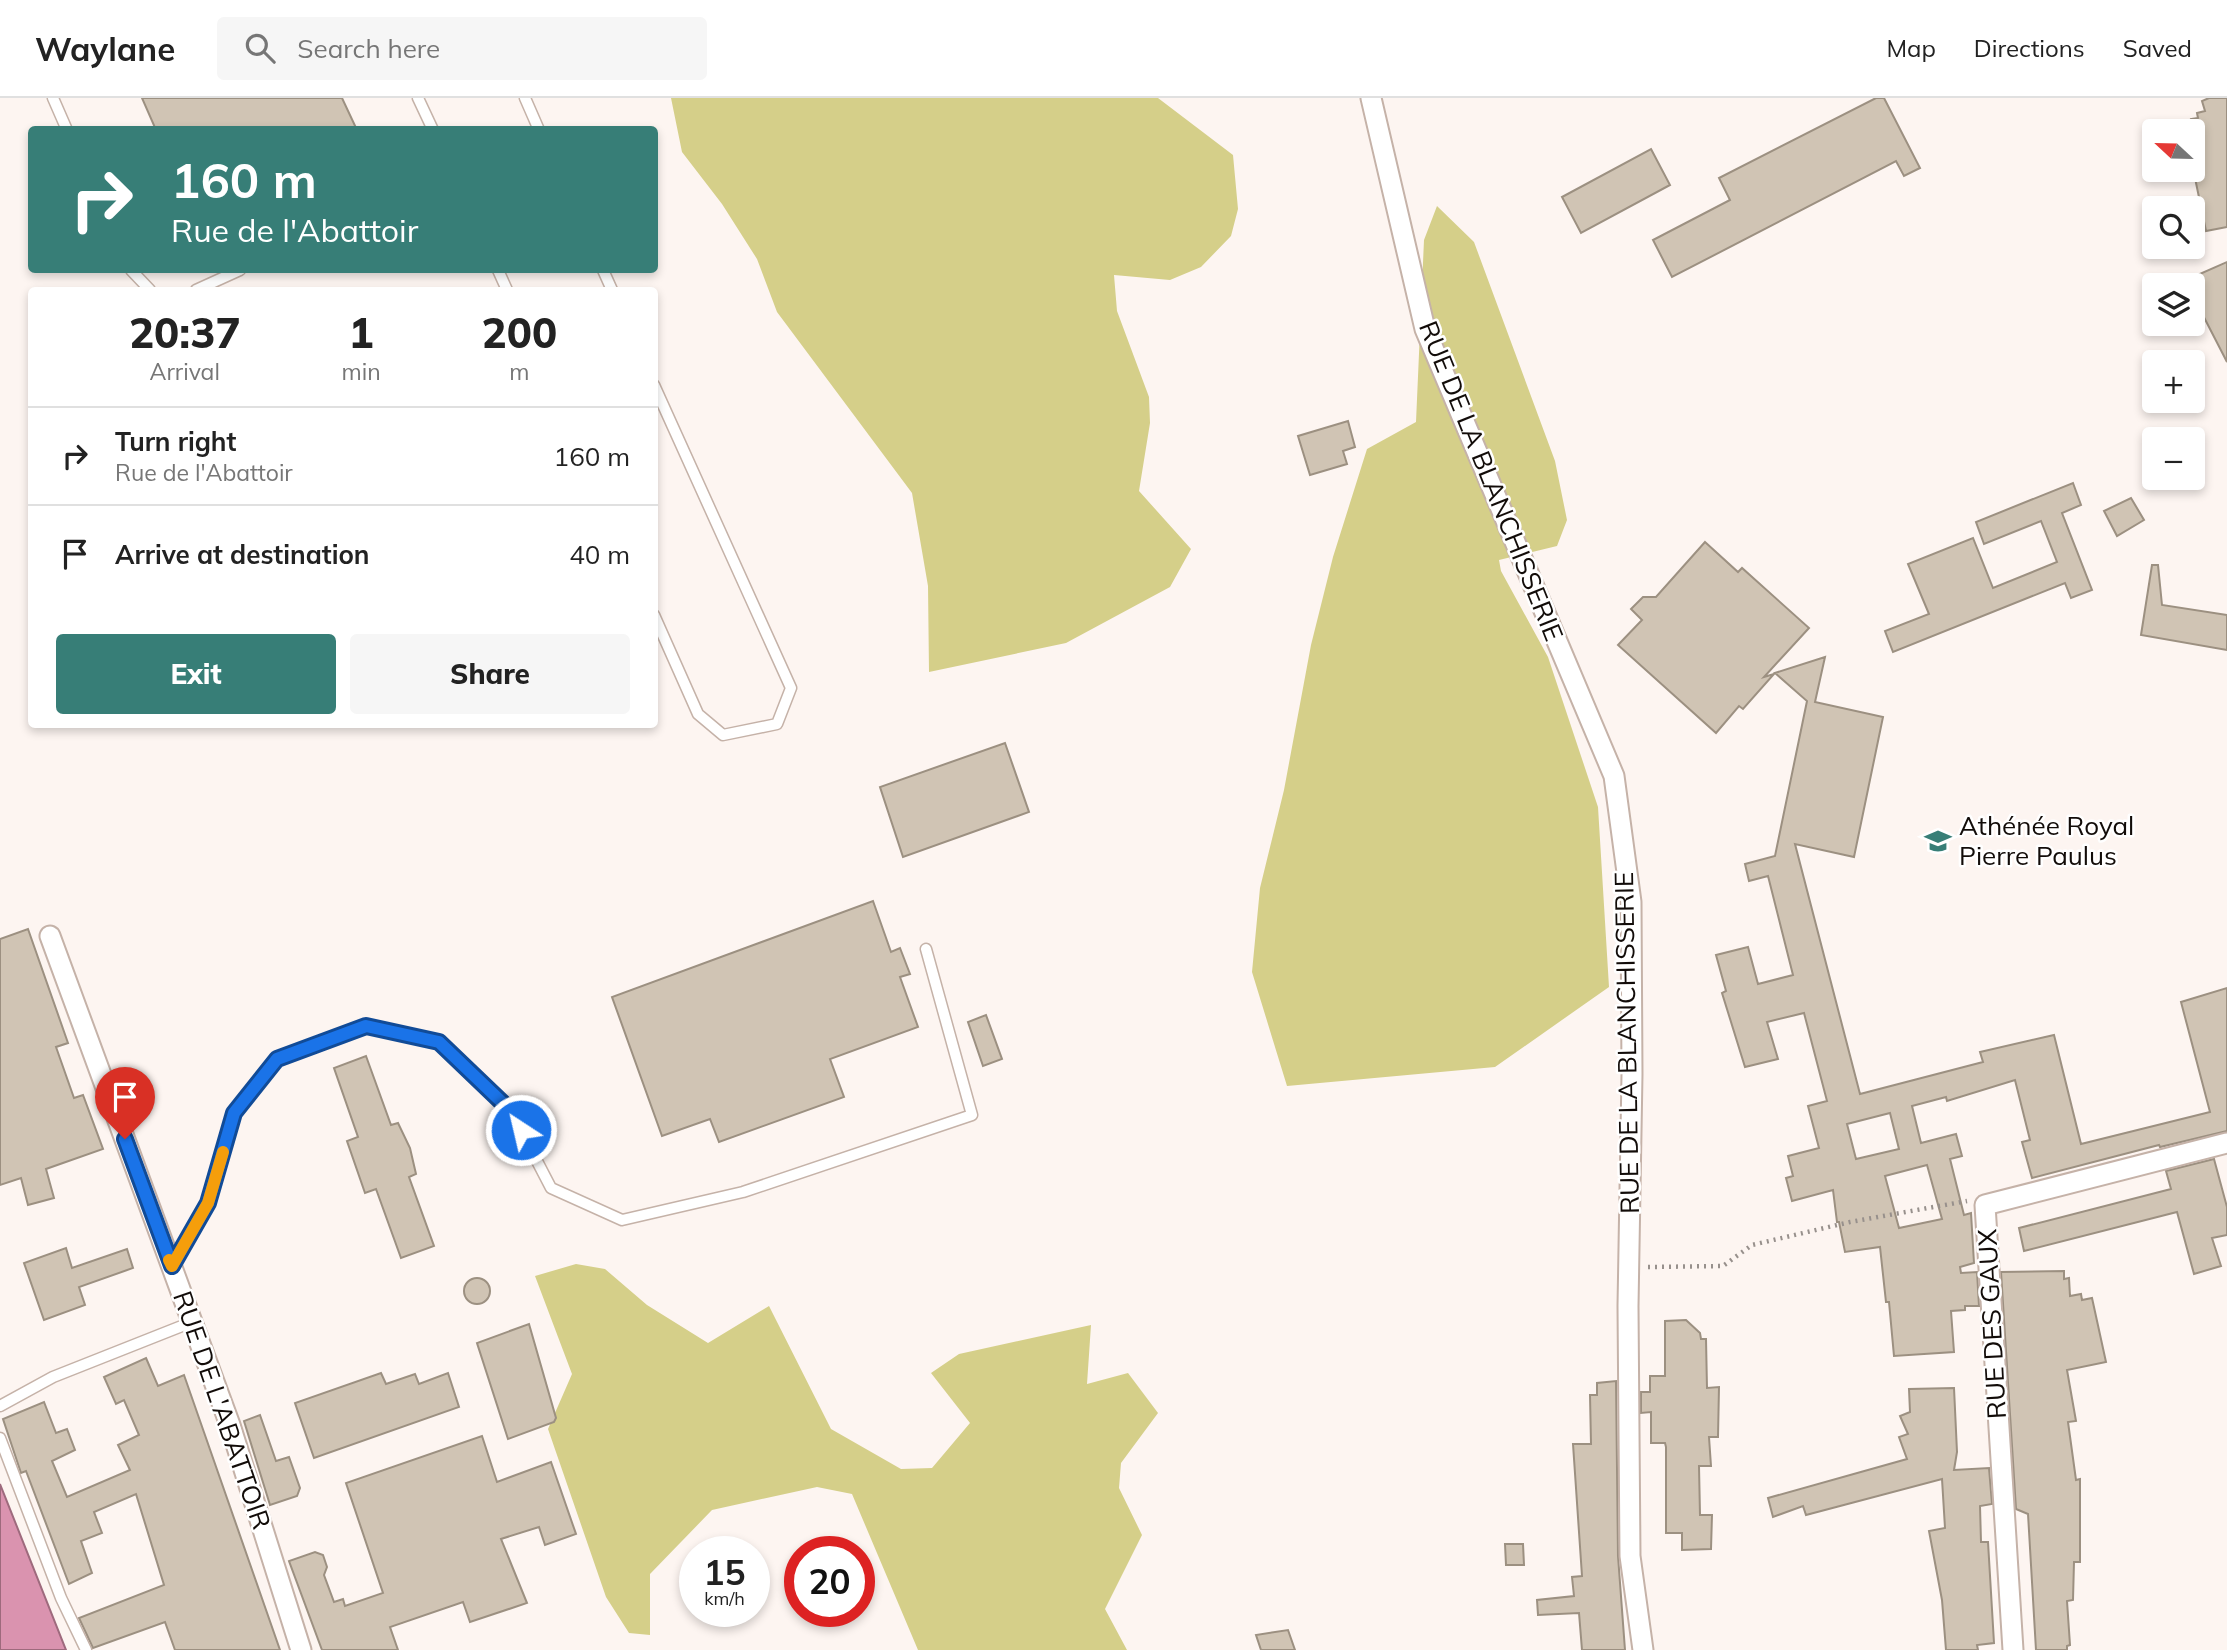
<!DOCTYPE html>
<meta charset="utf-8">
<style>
:root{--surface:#fff;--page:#f6f6f6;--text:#222;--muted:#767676;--line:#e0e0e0;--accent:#377e77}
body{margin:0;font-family:Mulish,sans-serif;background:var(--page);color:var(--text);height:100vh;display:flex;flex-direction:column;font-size:26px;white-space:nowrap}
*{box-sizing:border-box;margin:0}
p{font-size:23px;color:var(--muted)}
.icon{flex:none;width:38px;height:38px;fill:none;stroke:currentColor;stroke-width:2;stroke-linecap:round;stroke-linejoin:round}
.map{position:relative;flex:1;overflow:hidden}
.details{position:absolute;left:28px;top:189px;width:630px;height:441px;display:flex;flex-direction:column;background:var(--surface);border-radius:7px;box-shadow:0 4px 10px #0003}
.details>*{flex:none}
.guide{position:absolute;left:28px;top:28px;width:630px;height:147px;border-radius:7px;box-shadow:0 4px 10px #0003;background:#377e77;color:#fff;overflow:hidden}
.needle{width:46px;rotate:292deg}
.controls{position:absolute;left:2142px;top:21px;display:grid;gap:14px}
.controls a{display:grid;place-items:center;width:63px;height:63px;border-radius:7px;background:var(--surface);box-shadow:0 4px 10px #0003;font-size:35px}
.speed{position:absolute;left:679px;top:1438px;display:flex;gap:14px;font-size:35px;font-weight:700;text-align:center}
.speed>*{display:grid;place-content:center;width:91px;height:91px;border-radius:50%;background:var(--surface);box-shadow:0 4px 10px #0003;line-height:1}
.speed small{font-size:18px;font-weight:400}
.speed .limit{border:10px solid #d22;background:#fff;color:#111}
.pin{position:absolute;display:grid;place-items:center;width:60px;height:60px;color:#fff;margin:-72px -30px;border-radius:50% 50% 50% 0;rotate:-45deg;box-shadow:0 0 7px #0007}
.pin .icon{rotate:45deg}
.me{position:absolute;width:77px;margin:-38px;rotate:325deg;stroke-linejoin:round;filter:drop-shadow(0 0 5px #0008)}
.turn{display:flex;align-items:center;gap:24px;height:147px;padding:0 28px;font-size:32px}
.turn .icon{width:91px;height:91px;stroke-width:2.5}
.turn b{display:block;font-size:49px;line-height:60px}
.eta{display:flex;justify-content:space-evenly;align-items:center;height:119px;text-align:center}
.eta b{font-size:42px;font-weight:800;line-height:49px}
.action{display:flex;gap:14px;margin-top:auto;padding:14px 28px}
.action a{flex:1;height:80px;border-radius:7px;background:var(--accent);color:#fff;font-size:28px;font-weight:800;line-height:80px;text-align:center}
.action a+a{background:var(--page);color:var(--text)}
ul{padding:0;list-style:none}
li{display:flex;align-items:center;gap:21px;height:98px;padding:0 28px;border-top:2px solid var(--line)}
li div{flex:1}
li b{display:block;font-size:26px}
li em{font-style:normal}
header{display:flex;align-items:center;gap:42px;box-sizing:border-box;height:98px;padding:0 35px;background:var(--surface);border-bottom:2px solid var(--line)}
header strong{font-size:33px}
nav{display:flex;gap:38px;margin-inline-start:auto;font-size:24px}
.search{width:490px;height:63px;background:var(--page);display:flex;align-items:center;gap:18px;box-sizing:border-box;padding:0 24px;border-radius:7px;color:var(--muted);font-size:26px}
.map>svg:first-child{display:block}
.green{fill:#d5cf89}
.water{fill:#da93af;stroke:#9e6a7d;stroke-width:2}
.building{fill:#d0c4b4;stroke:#9c9081;stroke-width:2;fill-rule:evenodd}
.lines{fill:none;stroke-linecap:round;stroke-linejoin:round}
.lane-casing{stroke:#c5b2a8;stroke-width:13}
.street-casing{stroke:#c5b2a8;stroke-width:23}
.path{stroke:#97908c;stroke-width:4.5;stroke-dasharray:2 5;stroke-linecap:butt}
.lane{stroke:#fff;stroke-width:10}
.street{stroke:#fff;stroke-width:19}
.route-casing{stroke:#114b97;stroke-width:18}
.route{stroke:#1a73e8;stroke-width:12}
.slow{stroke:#f59e0b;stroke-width:12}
.labels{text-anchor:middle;stroke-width:5;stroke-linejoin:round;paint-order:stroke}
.street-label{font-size:26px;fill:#120c09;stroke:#fff}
.poi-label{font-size:26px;fill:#120c09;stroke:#fff;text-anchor:start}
</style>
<header>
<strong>Waylane</strong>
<div class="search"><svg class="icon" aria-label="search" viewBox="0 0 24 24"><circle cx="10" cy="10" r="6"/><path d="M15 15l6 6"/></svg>Search here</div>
<nav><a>Map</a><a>Directions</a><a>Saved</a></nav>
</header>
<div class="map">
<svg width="2227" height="1552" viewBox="0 0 2227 1552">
<rect width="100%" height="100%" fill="#fdf5f1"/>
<g class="green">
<polygon points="671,0 1158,0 1233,57 1238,111 1231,138 1201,169 1170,182 1114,177 1117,213 1149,299 1150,325 1139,393 1191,451 1170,489 1066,545 929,574 928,488 912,395 777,214 757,161 722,106 682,54"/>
<polygon points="1437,108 1474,144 1555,363 1567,422 1557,448 1499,462 1501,473 1548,559 1598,709 1609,889 1495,969 1287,988 1252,874 1260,790 1284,692 1311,547 1333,459 1367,351 1416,324 1424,142"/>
<polygon points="576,1166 605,1171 647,1207 708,1245 769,1208 831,1331 901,1371 932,1370 970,1325 931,1275 959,1256 1091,1227 1087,1286 1128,1275 1158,1315 1121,1365 1119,1390 1142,1437 1105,1511 1127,1552 918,1552 852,1396 817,1389 712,1412 650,1476 650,1537 629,1535 606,1499 548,1331 572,1276 535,1178"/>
</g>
<polygon class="water" points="0,1386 66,1552 0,1552"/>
<g class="building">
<polygon points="142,0 342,0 357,32 156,32"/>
<polygon points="1876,0 1884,0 1920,70 1904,78 1896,63 1672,179 1653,142 1730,102 1719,80"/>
<polygon points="2209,0 2227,0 2227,129 2206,133 2195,80 2201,79 2191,21 2198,20 2197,15 2205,13 2202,3"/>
<polygon points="1651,51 1670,87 1581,135 1562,99"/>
<polygon points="2227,164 2227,264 2193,198 2193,179"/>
<polygon points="1348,323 1355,349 1343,353 1347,366 1310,377 1298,338"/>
<polygon points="2073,385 2081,407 2062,415 2092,492 2071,500 2065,485 1893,554 1885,533 1929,516 1908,466 1973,440 1993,490 2057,464 2041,423 1984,446 1976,424"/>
<polygon points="2131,400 2144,422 2117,438 2104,413"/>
<polygon points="1705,444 1738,474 1742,470 1809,530 1764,579 1774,576 1743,611 1739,608 1716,635 1618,547 1642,522 1631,511 1643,499 1656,499"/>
<polygon points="2152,467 2158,467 2162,507 2227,517 2227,552 2141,537"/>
<path d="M 1825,559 L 1815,604 L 1883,619 L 1854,759 L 1795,746 L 1860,996 L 1983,964 L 1980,954 L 2054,937 L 2081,1046 L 2210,1014 L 2181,904 L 2227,890 L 2227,1033 L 2160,1049 L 2159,1047 L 2032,1080 L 2022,1044 L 2030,1042 L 2015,982 L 1947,1003 L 1946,999 L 1912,1008 L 1921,1045 L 1956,1036 L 1962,1058 L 1950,1061 L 1964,1117 L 1971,1115 L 1974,1165 L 1960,1169 L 1961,1175 L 1977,1174 L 1979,1208 L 1965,1208 L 1965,1212 L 1951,1213 L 1954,1254 L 1894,1258 L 1889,1204 L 1886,1204 L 1880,1149 L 1845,1154 L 1839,1124 L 1837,1124 L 1833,1092 L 1792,1103 L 1786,1080 L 1793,1078 L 1788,1058 L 1819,1050 L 1808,1008 L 1827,1003 L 1804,915 L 1767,924 L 1778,961 L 1745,969 L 1722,895 L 1726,893 L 1716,857 L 1748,849 L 1758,886 L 1793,877 L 1768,778 L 1749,783 L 1745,766 L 1775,758 L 1807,603 L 1775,575 ZM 1890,1015 L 1899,1051 L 1856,1061 L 1847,1026 ZM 1927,1067 L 1942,1121 L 1899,1130 L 1885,1078 Z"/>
<polygon points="1005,645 1029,714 903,759 880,689"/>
<polygon points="873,803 891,854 900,850 910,876 900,879 918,929 830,961 844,999 719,1044 710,1021 662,1038 612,899"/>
<polygon points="28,831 68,945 56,949 74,1000 83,997 103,1051 46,1071 54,1100 28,1107 21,1080 0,1087 0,841"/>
<polygon points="986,917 1002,961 983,968 968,924"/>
<polygon points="366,958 391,1027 398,1025 410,1050 416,1076 409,1079 434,1148 401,1160 376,1091 365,1095 347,1043 358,1039 334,970"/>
<polygon points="2214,1061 2227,1109 2227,1137 2212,1140 2221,1168 2194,1176 2177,1114 2024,1153 2019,1130 2171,1091 2166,1073"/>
<polygon points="66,1150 72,1170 127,1151 133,1170 79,1189 85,1207 44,1222 24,1165"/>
<polygon points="2064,1173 2064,1181 2069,1180 2070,1198 2081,1196 2082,1202 2092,1200 2106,1264 2067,1272 2076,1323 2068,1324 2076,1382 2080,1381 2080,1464 2074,1464 2073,1502 2067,1503 2070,1547 2067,1548 2067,1552 2036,1552 2028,1416 2016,1411 2001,1174"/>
<circle cx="477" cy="1193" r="13"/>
<polygon points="1686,1222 1700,1235 1701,1241 1706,1241 1707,1290 1719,1289 1718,1339 1709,1339 1711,1368 1699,1368 1700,1417 1712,1417 1711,1451 1682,1452 1682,1435 1666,1435 1666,1349 1665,1345 1651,1345 1651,1314 1641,1315 1641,1294 1650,1294 1650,1278 1665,1278 1665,1223"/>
<polygon points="529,1226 556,1320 554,1324 508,1341 477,1245"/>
<polygon points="146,1260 158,1288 184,1277 280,1552 175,1552 165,1524 93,1550 79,1520 164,1487 136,1396 94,1414 102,1435 81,1443 92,1475 69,1486 26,1373 21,1375 3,1321 44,1304 56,1335 67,1331 75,1352 52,1363 67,1399 130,1372 118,1347 139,1337 124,1302 116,1306 104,1279"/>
<polygon points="381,1275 386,1286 415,1276 419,1286 448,1275 459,1309 314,1360 295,1305"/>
<polygon points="1616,1283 1618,1458 1625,1552 1582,1552 1579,1515 1538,1517 1537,1502 1574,1498 1572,1479 1582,1478 1573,1346 1591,1346 1590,1297 1597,1297 1597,1285"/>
<polygon points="1954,1290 1957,1354 1954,1372 1989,1370 1992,1406 1980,1408 1981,1444 1988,1444 1994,1545 1977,1547 1978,1552 1946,1552 1942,1502 1929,1433 1945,1430 1942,1381 1806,1417 1803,1408 1773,1419 1768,1400 1907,1361 1899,1339 1908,1336 1900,1318 1910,1314 1909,1291"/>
<polygon points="260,1317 276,1363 289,1359 300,1390 297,1398 270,1407 244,1323"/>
<polygon points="482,1338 497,1384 551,1364 576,1436 545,1447 539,1429 501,1441 527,1505 470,1524 463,1504 390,1529 398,1552 322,1552 289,1463 315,1454 323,1457 327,1469 324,1477 334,1504 343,1501 345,1508 383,1495 346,1385"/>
<polygon points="1505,1446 1523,1446 1524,1467 1506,1467"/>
<polygon points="1288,1532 1295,1552 1261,1552 1256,1537"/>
</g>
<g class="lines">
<g class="lane-casing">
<g id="lane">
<polyline points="53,0 67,32"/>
<polyline points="418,0 433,32"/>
<polyline points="525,0 539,32"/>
<polyline points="131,172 150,192"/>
<polyline points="498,172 507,192"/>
<polyline points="603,172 612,192"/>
<polyline points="196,192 240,172"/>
<polyline points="654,287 791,590 777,626 723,637 698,616 654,517"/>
<polyline points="172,1168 208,1105 234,1015 277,961 366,928 438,944 511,1013 551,1090 622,1122 743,1094 972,1017 926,851"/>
<polyline points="0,1308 53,1279 192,1224"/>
<polyline points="0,1340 61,1500 86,1552"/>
</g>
</g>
<g class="street-casing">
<g id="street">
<polyline points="1371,0 1425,231 1614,678 1631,804 1632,976 1628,1208 1630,1458 1643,1552"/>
<polyline points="50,838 230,1327 301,1552"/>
<polyline points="2013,1552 1985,1107 2227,1045"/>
</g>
</g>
<polyline class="path" points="1648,1169 1723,1168 1752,1147 1850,1124 1967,1103"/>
<use href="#lane" class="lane"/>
<use href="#street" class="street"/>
</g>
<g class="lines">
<g class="route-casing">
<polyline id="route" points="125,1041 172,1168 208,1105 234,1015 277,961 366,928 439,944 511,1013 521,1032"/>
</g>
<use href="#route" class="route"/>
<polyline class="slow" points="169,1162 172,1168 208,1105 223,1054"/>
</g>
<defs>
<g id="school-bare" transform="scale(2.1)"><path d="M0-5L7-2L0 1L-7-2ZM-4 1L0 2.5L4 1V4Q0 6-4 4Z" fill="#377e77" stroke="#fff" stroke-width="2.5" paint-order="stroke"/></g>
</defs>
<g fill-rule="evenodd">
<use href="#school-bare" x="1938" y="743"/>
</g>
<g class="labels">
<g class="street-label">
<text transform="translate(1491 383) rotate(68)" y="9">RUE DE LA BLANCHISSERIE</text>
<text transform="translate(1627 945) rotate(-91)" y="9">RUE DE LA BLANCHISSERIE</text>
<text transform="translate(1992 1226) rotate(-93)" y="9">RUE DES GAUX</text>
<text transform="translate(222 1312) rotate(71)" y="9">RUE DE L'ABATTOIR</text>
</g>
<g class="poi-label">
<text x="1959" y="737">Athénée Royal<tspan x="1959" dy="30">Pierre Paulus</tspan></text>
</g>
</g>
</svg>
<div class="controls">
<a><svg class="needle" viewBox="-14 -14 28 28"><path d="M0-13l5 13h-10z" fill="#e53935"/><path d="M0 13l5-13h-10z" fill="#767676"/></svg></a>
<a><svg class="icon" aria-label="search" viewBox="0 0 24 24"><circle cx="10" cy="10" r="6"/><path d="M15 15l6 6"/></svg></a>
<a><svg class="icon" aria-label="layers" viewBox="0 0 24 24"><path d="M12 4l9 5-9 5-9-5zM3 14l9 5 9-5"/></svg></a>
<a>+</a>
<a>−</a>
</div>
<div class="speed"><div>15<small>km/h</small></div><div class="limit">20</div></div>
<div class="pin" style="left:125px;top:1041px;background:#d93025"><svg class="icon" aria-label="arrive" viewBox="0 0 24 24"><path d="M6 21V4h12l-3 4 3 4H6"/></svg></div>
<svg class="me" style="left:521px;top:1032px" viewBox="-20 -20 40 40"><circle r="17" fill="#1a73e8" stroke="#fff" stroke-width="3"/><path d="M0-11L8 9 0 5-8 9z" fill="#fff"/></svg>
<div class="guide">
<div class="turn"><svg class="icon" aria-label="right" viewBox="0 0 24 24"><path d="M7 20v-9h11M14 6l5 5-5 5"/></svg><div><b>160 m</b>Rue de l'Abattoir</div></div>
</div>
<section class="details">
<div class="eta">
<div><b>20:37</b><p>Arrival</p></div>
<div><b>1</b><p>min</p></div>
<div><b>200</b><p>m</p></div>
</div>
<ul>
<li><svg class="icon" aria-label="right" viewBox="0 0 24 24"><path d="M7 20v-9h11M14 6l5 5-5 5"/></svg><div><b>Turn right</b><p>Rue de l'Abattoir</p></div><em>160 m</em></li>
<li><svg class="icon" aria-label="arrive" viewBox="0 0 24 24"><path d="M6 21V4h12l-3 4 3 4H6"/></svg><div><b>Arrive at destination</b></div><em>40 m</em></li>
</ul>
<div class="action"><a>Exit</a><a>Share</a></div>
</section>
</div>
